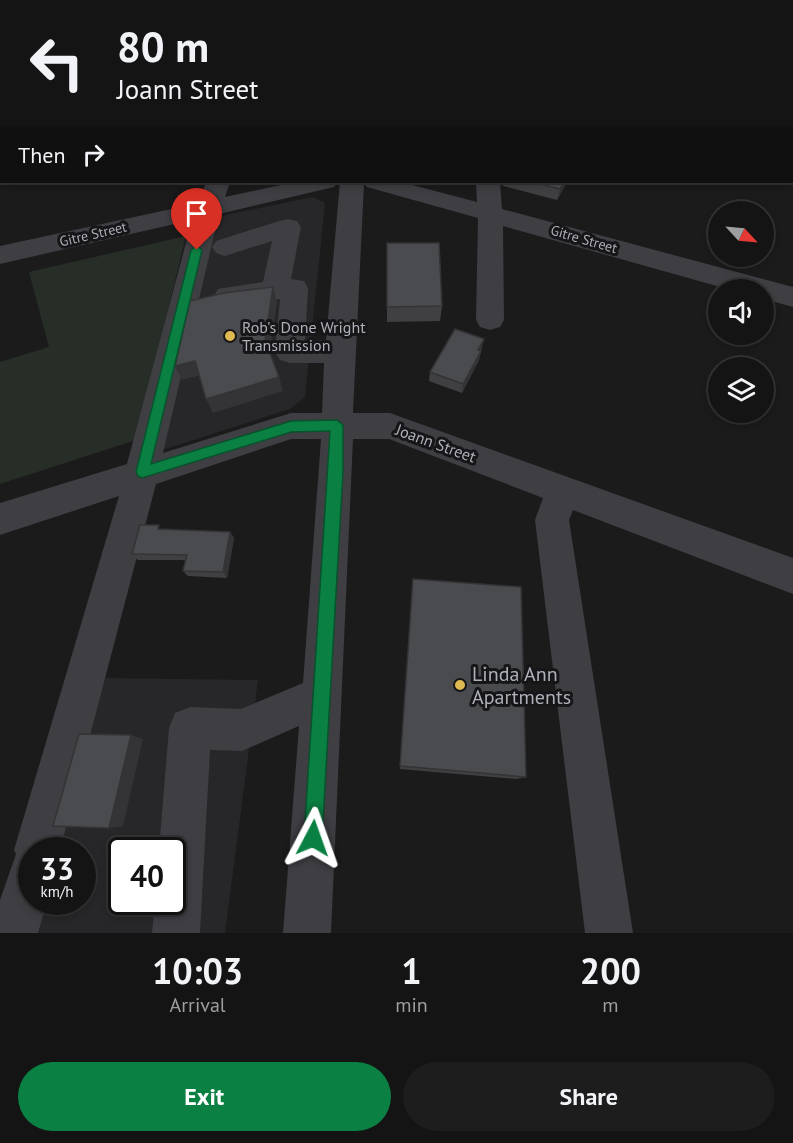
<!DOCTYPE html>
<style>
:root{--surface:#141415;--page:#1d1d1e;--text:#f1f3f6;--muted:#9d9ea0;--line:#333334;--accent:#0b8043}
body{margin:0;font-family:"PT Sans",sans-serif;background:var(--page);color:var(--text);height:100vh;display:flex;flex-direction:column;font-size:22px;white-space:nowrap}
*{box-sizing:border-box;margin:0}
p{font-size:20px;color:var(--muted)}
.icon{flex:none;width:33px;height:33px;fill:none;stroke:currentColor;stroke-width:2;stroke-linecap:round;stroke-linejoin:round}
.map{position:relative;height:933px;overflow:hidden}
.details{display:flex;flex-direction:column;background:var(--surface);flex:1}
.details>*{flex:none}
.banner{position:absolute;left:0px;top:0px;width:794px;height:183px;box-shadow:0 3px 9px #0003,0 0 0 2px var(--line);background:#141415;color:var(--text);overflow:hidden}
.needle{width:39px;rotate:116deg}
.controls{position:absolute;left:708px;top:201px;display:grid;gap:12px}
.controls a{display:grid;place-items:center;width:66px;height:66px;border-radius:50%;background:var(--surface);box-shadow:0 3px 9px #0003,0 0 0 2px var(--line);font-size:30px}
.speed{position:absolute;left:18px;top:837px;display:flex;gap:12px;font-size:30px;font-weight:700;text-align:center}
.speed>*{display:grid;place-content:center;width:78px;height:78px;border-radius:50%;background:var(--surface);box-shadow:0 3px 9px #0003,0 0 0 2px var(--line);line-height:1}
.speed small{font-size:15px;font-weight:400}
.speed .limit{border:3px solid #111;border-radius:9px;background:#fff;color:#111}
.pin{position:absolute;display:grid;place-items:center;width:51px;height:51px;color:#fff;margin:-62px -26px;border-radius:50% 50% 50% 0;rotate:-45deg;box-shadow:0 0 6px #0007}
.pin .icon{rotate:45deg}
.me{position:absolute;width:66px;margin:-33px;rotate:4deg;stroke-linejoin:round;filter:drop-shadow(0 0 4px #0008)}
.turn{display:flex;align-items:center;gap:21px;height:126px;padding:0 18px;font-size:27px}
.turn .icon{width:78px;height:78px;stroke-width:2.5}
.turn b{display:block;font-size:42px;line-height:51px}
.then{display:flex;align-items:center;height:57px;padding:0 18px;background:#0003;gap:12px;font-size:22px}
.eta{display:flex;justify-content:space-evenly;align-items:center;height:102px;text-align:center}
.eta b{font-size:36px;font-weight:600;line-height:42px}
.primary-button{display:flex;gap:12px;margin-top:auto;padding:12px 18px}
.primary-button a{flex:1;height:69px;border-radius:36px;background:var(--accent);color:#fff;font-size:24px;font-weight:600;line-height:69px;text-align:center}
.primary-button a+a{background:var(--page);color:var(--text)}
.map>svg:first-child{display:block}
.built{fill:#272729;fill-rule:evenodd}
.green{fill:#272e28}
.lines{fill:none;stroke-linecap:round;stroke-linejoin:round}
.minor{fill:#3e3e43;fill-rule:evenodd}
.wall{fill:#404043}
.shaded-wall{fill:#343437}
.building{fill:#4a4b4e;stroke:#343437;stroke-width:1.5}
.route{fill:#0b8043;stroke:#07532c;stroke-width:1.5}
.poi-dot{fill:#dfba50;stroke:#161618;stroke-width:2}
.labels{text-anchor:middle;stroke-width:6;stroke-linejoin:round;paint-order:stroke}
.far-street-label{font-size:14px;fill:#afb1ba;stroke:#161618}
.poi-label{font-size:16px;fill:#afb1ba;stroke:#161618;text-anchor:start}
.street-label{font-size:16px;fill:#afb1ba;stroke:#161618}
.near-poi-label{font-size:20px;fill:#afb1ba;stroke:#161618;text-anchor:start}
</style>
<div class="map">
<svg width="793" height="933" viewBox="0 0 793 933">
<rect width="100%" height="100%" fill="#1b1b1c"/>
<g class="built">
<polygon points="313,197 325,203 305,397 290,409 156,452 211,218"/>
<path d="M 101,678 L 258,680 L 225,933 L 35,933 L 43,902 L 82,902 L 82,850 L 56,850 ZM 122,850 L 172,850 L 172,902 L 122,902 Z"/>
</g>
<polygon class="green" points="186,236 136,440 0,484 0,362 49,347 29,272"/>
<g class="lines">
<g class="minor">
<rect x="23" y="0" width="18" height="2"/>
<rect x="356" y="0" width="18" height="2"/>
<rect x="460" y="0" width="18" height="2"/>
<polygon points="712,0 737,0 738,2 713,2"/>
<rect x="792" y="8" width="1" height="10"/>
<rect x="0" y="93" width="2" height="12"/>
<rect x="792" y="119" width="1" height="14"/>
<polygon points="206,182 230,182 225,197 295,182 338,182 334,187 219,214 163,453 291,413 322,413 324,363 290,363 280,360 275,352 280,299 228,306 218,303 214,296 218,289 263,282 272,241 225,256 216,253 212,247 216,241 279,221 288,219 297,221 301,227 291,279 304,281 308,288 305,340 326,340 340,182 401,182 477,202 476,182 500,182 502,209 793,287 793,307 764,299 764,290 731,290 503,226 504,320 500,327 490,330 480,327 476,320 478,218 367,187 364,183 353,413 390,413 793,558 793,594 573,510 569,520 633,933 585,933 535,520 543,498 389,439 353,439 331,933 283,933 299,726 242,751 210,750 200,933 152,933 155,902 172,902 172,850 159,850 169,728 175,713 190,707 241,709 303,683 321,439 291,439 156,484 60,850 32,850 32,902 47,902 38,933 0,933 0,900 16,854 14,850 119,496 0,535 0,503 127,464 192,220 0,264 0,246 199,203"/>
</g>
</g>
<g class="wall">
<rect x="392" y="0" width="58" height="2"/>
<polygon points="502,182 567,182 557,200 503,186"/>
<polygon points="387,243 442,306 440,321 387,322"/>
<polygon points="482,348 481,351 479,360 462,393 429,381 430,372"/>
<polygon points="162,529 230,532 234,538 227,578 188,576 183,571 185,560 138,560 132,554"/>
<polygon points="413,579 526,777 516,779 400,769"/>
</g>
<g class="shaded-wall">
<polygon points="432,0 441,0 441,2 431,2"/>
<polygon points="564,182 567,182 557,200 560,189"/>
<polygon points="273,287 277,303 269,355 265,340"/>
<polygon points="484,339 482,348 476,359 478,350"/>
<polygon points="481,351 479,360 462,393 463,384"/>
<polygon points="195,361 201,375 182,380 175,366"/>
<polygon points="279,377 283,391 213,413 206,399"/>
<polygon points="230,532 234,538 227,578 223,572"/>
<polygon points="131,735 143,739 123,826 109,828"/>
</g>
<g class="building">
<polygon points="532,182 564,182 560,189"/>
<polygon points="387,243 439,243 442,306 387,307"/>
<polygon points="273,287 265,340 279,377 206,399 195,361 175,366 190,301 224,293"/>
<polygon points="455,329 484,339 478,350 481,351 463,384 430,372"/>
<polygon points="140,525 159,525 158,529 230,532 223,572 183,571 187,555 132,554"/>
<polygon points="413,579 521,587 526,777 400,766"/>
<polygon points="79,734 131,735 109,828 53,826"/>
</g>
<polygon class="route" points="197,246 202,250 151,464 291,421 337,420 343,425 343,472 322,838 319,844 313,847 306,844 304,838 330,431 291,432 142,478 138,476 136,472 191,250"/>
<g class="poi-dot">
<circle cx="230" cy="336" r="6"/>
<circle cx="460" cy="685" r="6"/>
</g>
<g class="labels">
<g class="far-street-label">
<text transform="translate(93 234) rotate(-13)" y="5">Gitre Street</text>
<text transform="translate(584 239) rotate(16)" y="5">Gitre Street</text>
</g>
<g class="poi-label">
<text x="242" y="333">Rob's Done Wright<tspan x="242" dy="18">Transmission</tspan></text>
</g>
<g class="street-label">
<text transform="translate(436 443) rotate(20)" y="6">Joann Street</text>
</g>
<g class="near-poi-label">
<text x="472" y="681">Linda Ann<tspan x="472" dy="23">Apartments</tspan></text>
</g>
</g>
</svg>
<div class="controls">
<a><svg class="needle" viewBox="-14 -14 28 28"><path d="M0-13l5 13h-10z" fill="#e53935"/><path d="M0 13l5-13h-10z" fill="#9d9ea0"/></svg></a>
<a><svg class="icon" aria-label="sound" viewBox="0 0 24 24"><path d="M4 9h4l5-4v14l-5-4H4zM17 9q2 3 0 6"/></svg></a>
<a><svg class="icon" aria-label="layers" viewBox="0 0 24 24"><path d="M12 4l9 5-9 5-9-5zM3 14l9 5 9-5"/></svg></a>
</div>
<div class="speed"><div>33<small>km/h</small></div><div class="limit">40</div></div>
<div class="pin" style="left:197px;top:250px;background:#d93025"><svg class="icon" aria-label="arrive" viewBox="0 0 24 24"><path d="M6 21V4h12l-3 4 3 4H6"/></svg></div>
<svg class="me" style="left:313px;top:838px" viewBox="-20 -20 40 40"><path d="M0-17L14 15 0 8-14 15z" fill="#0b8043" stroke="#fff" stroke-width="4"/></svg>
<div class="banner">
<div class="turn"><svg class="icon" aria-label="left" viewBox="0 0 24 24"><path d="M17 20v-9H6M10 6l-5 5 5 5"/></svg><div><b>80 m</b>Joann Street</div></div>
<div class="then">Then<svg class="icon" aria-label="right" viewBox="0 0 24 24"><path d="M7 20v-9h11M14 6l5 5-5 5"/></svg></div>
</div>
</div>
<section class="details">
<div class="eta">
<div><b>10:03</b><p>Arrival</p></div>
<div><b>1</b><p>min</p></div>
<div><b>200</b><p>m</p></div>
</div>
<div class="primary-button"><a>Exit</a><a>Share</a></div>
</section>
